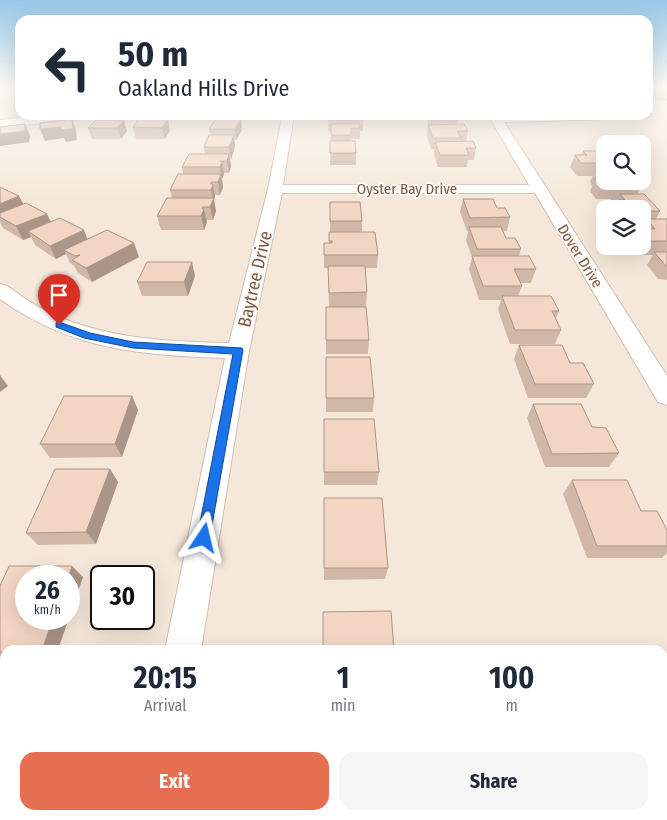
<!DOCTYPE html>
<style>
:root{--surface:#fff;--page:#f6f6f7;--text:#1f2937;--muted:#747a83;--accent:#e76f51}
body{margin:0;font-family:"Fira Sans Condensed",sans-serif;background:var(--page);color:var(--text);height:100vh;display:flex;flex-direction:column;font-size:19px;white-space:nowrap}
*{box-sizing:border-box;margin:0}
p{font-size:16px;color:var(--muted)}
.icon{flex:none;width:28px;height:28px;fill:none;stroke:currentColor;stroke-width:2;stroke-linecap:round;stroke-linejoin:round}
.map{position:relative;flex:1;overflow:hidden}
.panel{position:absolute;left:0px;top:645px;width:668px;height:175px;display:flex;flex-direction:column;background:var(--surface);border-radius:15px 15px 0 0;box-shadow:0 5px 20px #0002}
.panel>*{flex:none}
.top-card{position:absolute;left:15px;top:15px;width:638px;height:105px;border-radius:15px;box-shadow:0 5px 20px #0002;background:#fff;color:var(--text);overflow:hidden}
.controls{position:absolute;left:596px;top:135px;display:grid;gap:10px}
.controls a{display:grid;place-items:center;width:55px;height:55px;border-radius:10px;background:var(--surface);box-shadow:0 5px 20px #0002;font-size:25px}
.speed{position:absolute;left:15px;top:565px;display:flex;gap:10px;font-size:25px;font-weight:700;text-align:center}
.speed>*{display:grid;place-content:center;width:65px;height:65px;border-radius:50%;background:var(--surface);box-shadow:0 5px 20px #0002;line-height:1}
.speed small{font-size:12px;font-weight:400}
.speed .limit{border:2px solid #111;border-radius:8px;background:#fff;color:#111}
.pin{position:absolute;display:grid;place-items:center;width:42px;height:42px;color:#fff;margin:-51px -21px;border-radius:50% 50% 50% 0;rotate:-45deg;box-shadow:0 0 5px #0007}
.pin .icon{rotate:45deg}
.me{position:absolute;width:55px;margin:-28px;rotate:10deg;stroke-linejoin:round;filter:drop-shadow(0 0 4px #0008)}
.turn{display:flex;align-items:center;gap:18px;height:105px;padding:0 20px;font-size:22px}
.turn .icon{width:65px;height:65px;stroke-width:2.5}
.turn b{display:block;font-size:35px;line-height:42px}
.eta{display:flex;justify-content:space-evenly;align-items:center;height:85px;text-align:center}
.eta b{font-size:30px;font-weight:700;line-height:35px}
.button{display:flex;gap:10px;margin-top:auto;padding:10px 20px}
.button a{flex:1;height:58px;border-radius:15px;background:var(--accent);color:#fff;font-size:20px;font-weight:700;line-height:58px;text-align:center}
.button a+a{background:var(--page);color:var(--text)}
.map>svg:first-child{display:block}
.residential{fill:#f5e8da;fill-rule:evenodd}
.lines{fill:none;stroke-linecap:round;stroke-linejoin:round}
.street-casing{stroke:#d1beb0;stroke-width:2}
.street{fill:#fff;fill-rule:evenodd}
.wall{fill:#d1b7a8}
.shaded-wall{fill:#aa9588}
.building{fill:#f3d5c3;stroke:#aa9588}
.route{fill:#1a73e8;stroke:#114b97}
.labels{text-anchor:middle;stroke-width:4;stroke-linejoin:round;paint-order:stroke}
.far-street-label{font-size:15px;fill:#7a5c4d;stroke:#fffaf3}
.street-label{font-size:18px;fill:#7a5c4d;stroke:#fffaf3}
</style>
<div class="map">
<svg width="667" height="820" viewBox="0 0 667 820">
<rect width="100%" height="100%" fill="#fdf6ec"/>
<path class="residential" d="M 0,86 L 20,86 L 20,115 L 648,115 L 648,86 L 667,86 L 667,820 L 0,820 ZM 605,144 L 642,144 L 642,181 L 605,181 ZM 605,209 L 642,209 L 642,246 L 605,246 ZM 26,576 L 69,576 L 69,619 L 26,619 ZM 101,576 L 144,576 L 144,619 L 101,619 ZM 5,650 L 662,650 L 662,815 L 5,815 Z"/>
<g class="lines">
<g class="street-casing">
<g id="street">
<path d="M 648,112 L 652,115 L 646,118 L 504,122 L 667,376 L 667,405 L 658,402 L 535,193 L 282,193 L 249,351 L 201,650 L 165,650 L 225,358 C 141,355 71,350 0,299 L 0,284 L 7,286 C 22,296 36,307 52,314 C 108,339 169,342 229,343 L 268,189 L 282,118 L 233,118 L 227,115 L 294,115 L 283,185 L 529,185 L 488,115 L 648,115 Z"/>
<polygon points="53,115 93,115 87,118 0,128 0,120"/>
<polygon points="130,815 174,815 173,820 129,820"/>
</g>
</g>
<use href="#street" class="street"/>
</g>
<g class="wall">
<polygon points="648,86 667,86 667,101 648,100"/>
<polygon points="328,115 363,120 363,131 360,131 360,139 351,139 356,153 356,165 330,165 331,131 328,131"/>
<polygon points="421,115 459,115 458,124 468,131 466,141 476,148 474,160 468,160 467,167 438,167 434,154 434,149 431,149 427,137 428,125 429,125 427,120 428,117 422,117"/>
<polygon points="168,119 170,130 165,139 136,139 133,127"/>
<polygon points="216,119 242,130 236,140 234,140 235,146 231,159 230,159 231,166 229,173 224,173 222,179 223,187 220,195 215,195 214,200 216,211 213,220 207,220 207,222 204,230 161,230 157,216 172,198 170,190 183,174 182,167 205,154 204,147 211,135 209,129"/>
<polygon points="96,120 127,131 121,139 92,139 88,128"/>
<polygon points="583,151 605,152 605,181 642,181 642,180 644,181 638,193 635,193 634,194 660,211 656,219 667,219 667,280 658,279 647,265 653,255 643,255 636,246 642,246 642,228 644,224 642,224 642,209 608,209 611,200 618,200 618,199 596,199 590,191 592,186 590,182 593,176 577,176 570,167 575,155 581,155"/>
<polygon points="0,187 23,204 47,214 51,222 87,239 139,257 92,282 78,273 74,266 70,263 66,254 56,259 35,245 31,237 23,240 3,228 0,222"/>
<polygon points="463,199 497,208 510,217 507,231 503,231 506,238 521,249 519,256 536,269 531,283 520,283 522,286 518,296 559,311 556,319 561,330 555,344 510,344 498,310 501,300 479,300 469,269 472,257 466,241 468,231 467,231 460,212"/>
<polygon points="330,202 362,221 362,232 378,255 377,268 365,268 367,292 366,307 329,307 328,268 324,268 324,255 329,243 329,232 330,232"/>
<polygon points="195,276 188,296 142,296 137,282"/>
<polygon points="326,307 369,340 368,354 326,354"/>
<polygon points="519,345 570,363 594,384 586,398 528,398 514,359"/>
<polygon points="326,357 374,398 373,412 326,412"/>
<polygon points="132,396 138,410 122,457 50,458 40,444"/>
<polygon points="533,404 592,427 619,453 609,467 545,467 527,418"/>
<polygon points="110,469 118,482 96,544 38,545 26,533"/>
<polygon points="324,472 379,472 377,485 324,485"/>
<polygon points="572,480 641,511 667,530 667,553 662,558 587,558 563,494"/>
<polygon points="324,568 388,568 385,579 324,580"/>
<polygon points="83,577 5,650 5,661 0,661 0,586"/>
</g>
<g class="shaded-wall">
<polygon points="72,119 76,130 77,140 66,142 64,138 45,141 40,129 61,127"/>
<polygon points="168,119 170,130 165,139 162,128"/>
<polygon points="241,119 242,130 236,140 235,129"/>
<polygon points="124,120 127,131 121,139 117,128"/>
<polygon points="25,124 30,136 29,142 0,146 0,134"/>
<polygon points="234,135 235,146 231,159 229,147"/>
<polygon points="229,154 231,166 229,173 227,161"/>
<polygon points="222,162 224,174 222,179 223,187 220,195 218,182 221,175 220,167"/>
<polygon points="211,182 212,186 213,184 215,197 214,200 216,211 213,220 210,207 213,201 211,190"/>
<polygon points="19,196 26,209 0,217 0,204"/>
<polygon points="203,207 204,211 204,209 207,222 204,230 201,216"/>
<polygon points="47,214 53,227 28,231 31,237 23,240 16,226"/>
<polygon points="84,230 89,243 64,250 66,254 56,259 50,246"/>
<polygon points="134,243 139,257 92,282 86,268"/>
<polygon points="192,262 195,276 188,296 184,282"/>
<polygon points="0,375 8,386 0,392"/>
<polygon points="132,396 138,410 122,457 115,444"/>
<polygon points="110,469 118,482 96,544 86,532"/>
<polygon points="72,566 83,577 58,650 42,650 53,619 69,619 69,576"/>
<polygon points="5,746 5,799 0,814 0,759"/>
</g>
<g class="building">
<polygon points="648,86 663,86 667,88 667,90 648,89"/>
<rect x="328" y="115" width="35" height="5"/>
<polygon points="431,115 456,115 458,120 433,120"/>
<polygon points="72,119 73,129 61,130 61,127 40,129 40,123"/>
<polygon points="139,119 168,119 162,128 133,127"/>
<polygon points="216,119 241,119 235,129 209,129"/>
<polygon points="96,120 124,120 117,128 88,128"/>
<polygon points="25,124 25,131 0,134 0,127"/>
<polygon points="331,124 360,124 360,128 351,128 351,135 331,135"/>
<polygon points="464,124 468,131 457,131 461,138 433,138 428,125"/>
<polygon points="209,135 234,135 229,147 204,147"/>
<polygon points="330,141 355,141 356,153 330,153"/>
<polygon points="473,141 476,148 466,148 469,155 440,155 435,142"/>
<polygon points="583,151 604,151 605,152 605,163 581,163 575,155 587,155"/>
<polygon points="189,154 229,154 227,161 220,161 222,162 220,167 182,167"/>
<polygon points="595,170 605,170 605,181 633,181 638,187 601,187 594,179 600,179"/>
<polygon points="178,174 221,174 218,182 211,182 211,184 213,184 211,190 170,190"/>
<polygon points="0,187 19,196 0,204"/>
<polygon points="620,194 644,194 660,211 642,211 642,209 618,209 611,200 625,200"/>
<polygon points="167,198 214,198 210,207 203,207 202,209 204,209 201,216 157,216"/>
<polygon points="463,199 493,199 497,208 505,208 510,217 470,218"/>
<polygon points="330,202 360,202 362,221 330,221"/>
<polygon points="26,203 47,214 16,226 0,217 0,213"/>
<polygon points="60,218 84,230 50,246 28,231"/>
<polygon points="647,219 667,219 667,241 650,241 642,232 642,229 655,229"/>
<polygon points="469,227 501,227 506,238 515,238 521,249 477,249"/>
<polygon points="107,230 134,243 86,268 72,260 80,255 75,256 64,250"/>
<polygon points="329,232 375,232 378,255 324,255 324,243 332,243 332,241 329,241"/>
<polygon points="654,252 667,252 667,266 666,266"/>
<polygon points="472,256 529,256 536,269 514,269 522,286 483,286"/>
<polygon points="147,262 192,262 184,282 137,282"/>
<polygon points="328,266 365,266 367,292 329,293"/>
<polygon points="502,296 551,296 559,311 552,311 561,330 515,330"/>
<polygon points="326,307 366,307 369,340 326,340"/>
<polygon points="519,345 562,345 570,363 583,363 594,384 535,384"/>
<polygon points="326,357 370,357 374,398 326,398"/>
<polygon points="64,396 132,396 115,444 40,444"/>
<polygon points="533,404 581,404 592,427 606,428 619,453 552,454"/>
<polygon points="324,419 374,419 379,472 324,472"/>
<polygon points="55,469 110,469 86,532 26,533"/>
<polygon points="572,480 627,480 641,511 657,511 667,530 667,546 597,546"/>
<polygon points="324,498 382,498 388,568 324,568"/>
<polygon points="9,566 72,566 69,576 26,576 26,619 53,619 42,650 5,650 5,652 0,652 0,586"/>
<polygon points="391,611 394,650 323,650 323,612"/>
<polygon points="5,703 5,746 0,759 0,704"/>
<polygon points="320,815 405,815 406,820 320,820"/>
</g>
<linearGradient id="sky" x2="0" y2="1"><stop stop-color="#97c7e8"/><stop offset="0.43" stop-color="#fefbf6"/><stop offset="1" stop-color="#fefbf6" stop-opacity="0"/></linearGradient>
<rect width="667" height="201" fill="url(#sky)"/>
<polygon class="route" points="59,322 90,333 133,342 242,348 243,350 209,542 204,544 199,542 197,538 233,354 133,348 84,338 56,327 56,323"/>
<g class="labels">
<g class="far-street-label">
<text x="407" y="194">Oyster Bay Drive</text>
<text transform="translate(580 256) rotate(58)" y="5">Dover Drive</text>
</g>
<g class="street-label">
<text transform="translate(255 279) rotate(-77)" y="6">Baytree Drive</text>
</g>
</g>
</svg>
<div class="controls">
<a><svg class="icon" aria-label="search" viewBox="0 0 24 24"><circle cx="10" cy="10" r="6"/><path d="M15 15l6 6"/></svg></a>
<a><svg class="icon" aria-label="layers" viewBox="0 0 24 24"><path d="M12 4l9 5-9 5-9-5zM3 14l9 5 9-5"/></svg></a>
</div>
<div class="speed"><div>26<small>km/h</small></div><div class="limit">30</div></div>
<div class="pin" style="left:59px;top:325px;background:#d93025"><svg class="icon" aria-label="arrive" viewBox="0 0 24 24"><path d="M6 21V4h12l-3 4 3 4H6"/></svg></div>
<svg class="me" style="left:204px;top:538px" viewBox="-20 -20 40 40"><path d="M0-17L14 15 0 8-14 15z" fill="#1a73e8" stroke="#fff" stroke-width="4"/></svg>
<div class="top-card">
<div class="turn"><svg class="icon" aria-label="left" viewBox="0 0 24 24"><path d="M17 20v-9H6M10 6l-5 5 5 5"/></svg><div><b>50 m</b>Oakland Hills Drive</div></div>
</div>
<section class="panel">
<div class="eta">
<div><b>20:15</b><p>Arrival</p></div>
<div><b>1</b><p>min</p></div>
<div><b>100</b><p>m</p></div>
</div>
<div class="button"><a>Exit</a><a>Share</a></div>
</section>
</div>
